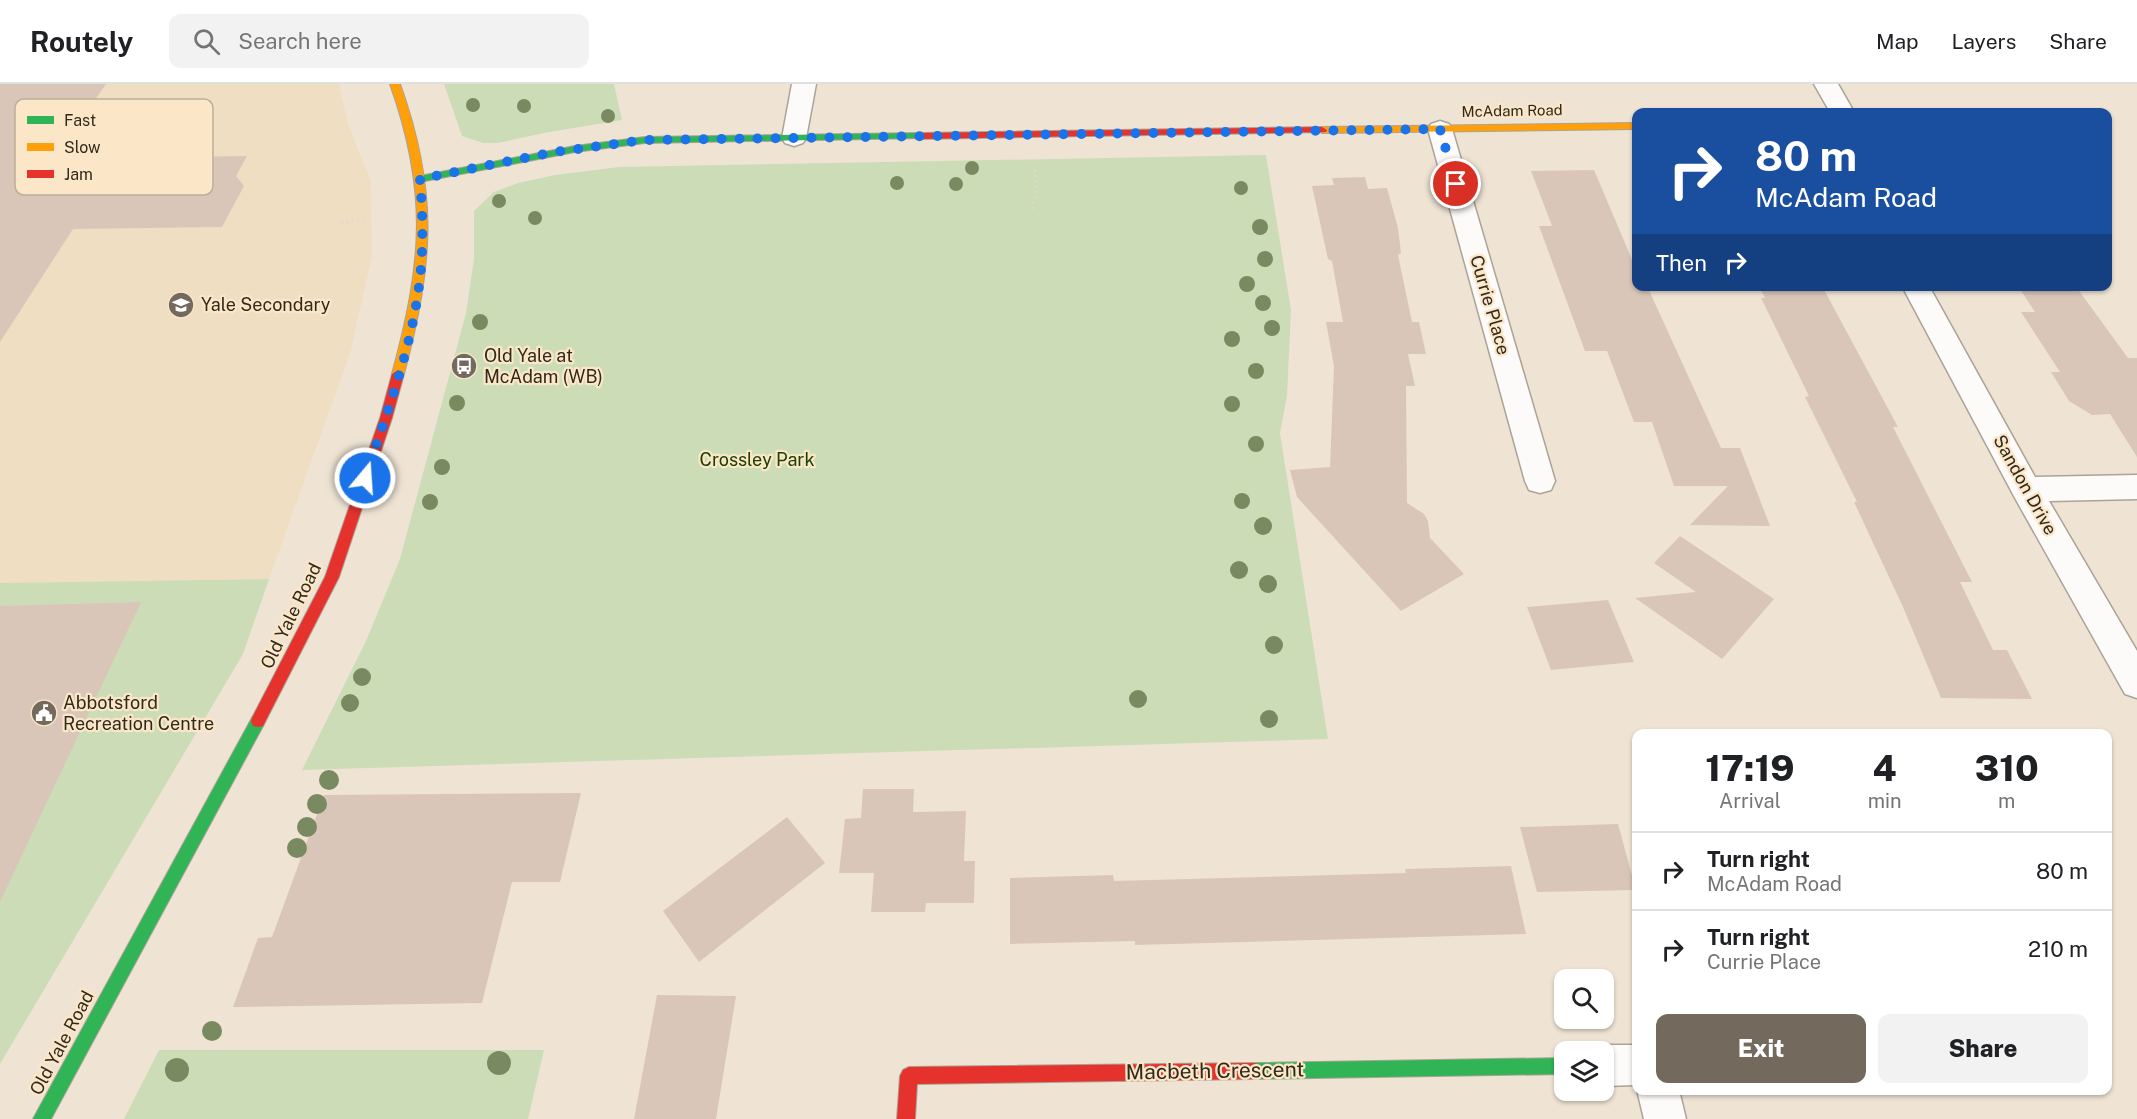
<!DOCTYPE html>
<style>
:root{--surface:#fff;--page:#f2f2f2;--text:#202124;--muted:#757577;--line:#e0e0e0;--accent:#736a5d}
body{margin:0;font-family:"Public Sans",sans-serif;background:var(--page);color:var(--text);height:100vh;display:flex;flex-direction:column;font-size:22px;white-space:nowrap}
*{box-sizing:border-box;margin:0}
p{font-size:20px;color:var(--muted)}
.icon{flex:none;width:33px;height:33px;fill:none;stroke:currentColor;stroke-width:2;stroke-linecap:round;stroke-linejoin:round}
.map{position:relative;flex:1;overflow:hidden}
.drawer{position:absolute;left:1632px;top:645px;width:480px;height:366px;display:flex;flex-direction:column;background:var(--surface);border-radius:12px;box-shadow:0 2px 4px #0004}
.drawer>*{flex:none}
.banner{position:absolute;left:1632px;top:24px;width:480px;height:183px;border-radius:12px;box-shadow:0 2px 4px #0004;background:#1a4fa0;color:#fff;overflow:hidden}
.fabs{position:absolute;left:1554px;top:885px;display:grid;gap:12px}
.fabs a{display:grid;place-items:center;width:60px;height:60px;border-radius:12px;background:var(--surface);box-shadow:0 2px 4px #0004;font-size:30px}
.pin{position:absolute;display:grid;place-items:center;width:51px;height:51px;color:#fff;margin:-26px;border:3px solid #fff;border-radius:50%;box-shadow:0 2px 6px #0007}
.me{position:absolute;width:66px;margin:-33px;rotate:18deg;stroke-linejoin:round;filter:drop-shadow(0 0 4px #0008)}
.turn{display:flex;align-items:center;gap:21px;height:126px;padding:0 24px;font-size:27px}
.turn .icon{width:78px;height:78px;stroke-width:2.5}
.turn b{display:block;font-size:42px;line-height:51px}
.then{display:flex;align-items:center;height:57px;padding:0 24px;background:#0003;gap:12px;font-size:22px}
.eta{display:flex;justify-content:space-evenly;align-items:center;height:102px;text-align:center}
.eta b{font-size:36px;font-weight:800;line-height:42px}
.action{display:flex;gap:12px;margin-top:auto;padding:12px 24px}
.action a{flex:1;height:69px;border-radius:12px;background:var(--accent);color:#fff;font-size:24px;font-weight:800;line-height:69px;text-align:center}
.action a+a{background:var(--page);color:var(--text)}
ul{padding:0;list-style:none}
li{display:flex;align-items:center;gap:18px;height:78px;padding:0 24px;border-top:2px solid var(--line)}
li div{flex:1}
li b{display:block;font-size:22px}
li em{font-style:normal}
header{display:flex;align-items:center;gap:36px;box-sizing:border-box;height:84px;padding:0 30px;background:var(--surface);border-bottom:2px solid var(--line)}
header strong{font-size:28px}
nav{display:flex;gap:33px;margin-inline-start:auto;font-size:21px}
.search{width:420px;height:54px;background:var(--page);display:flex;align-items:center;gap:15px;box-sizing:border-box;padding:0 21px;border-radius:12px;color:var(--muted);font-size:22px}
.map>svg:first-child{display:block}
.built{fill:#f0dec2}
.green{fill:#ccdcb7}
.building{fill:#d9c6b9}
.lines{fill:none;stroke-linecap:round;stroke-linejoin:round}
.street-casing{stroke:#aba396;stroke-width:3}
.fast-casing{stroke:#aba396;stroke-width:2}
.slow-casing{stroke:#aba396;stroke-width:2}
.jam-casing{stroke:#aba396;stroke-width:2}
.path{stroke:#dddad4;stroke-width:3;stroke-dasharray:1.5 4;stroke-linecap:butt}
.street{fill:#fdfbf9;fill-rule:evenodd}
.fast{fill:#30b455;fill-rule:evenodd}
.slow{fill:#ff9f0a;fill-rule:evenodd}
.jam{fill:#e5322d;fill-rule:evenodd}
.tree{fill:#7a8a60}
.route{stroke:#1a73e8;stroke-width:10;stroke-dasharray:0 18}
.labels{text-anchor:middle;stroke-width:4.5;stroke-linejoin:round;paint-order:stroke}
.far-street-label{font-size:15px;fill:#30291d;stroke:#fbe7c8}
.poi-label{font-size:18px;fill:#30291d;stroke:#fbe7c8;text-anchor:start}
.street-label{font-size:18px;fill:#30291d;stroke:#fbe7c8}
.park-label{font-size:18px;fill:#1a4101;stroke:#fbe7c8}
.near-street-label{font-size:21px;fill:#30291d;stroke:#fbe7c8}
.key{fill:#fbe7c8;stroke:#beae95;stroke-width:1.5}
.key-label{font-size:16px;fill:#30291d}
</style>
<header>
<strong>Routely</strong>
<div class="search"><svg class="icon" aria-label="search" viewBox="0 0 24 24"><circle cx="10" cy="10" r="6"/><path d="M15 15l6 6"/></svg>Search here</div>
<nav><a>Map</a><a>Layers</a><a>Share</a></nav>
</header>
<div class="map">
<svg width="2137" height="1035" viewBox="0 0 2137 1035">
<rect width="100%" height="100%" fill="#efe4d4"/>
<polygon class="built" points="0,0 339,0 349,43 371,98 372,172 350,270 269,495 0,499"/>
<g class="green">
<polygon points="444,0 614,0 622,36 544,49 498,59 483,59 462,52"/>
<polygon points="1266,71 1291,226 1287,312 1280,349 1328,655 302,686 366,557 400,475 466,229 474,175 474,127 494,108 518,99 555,91 619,83"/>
<polygon points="269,495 243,570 0,980 0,499"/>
<polygon points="159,966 544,966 528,1035 124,1035"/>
</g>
<g class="building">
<polygon points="0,0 106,0 54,75 247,72 236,92 244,102 222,143 73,145 0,258"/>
<polygon points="1594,86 1636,185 1636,202 1648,204 1721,364 1740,364 1770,442 1690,441 1728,402 1674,402 1652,338 1634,338 1607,267 1585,267 1539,142 1552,142 1531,87"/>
<polygon points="1365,93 1368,105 1387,104 1398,144 1401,169 1398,171 1412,238 1419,238 1426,270 1408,270 1415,302 1406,302 1407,419 1424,430 1428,437 1430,454 1464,490 1401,527 1297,413 1290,386 1330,383 1334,282 1326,238 1343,238 1332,177 1328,175 1312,102 1334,101 1332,94"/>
<polygon points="1759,202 1822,202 1898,343 1893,343 1972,498 1960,498 1993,566 2007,566 2032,615 1941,614 1903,523 1854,418 1857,418 1805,313 1809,312 1761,214 1765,214"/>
<polygon points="2077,204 2128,274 2137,274 2137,373 2110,330 2092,331 2069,317 2051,288 2060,288 2021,228 2035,228 2020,205"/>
<polygon points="1680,452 1774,515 1722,575 1635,514 1696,508 1654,479"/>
<polygon points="1608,516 1634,578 1551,586 1527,523"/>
<polygon points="141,518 38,737 0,818 0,522"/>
<polygon points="863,705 914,705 913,728 966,727 964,777 975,777 974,819 926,819 925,828 871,828 874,789 839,789 845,735 861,734"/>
<polygon points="581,709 560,798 512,798 482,919 233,923 258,854 272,853 324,711"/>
<polygon points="787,733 825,779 699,878 663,827"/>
<polygon points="1618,740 1636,806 1537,808 1520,743"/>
<polygon points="1511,782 1526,850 1135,861 1135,857 1010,860 1010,794 1113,791 1114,797 1406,789 1405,785"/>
<polygon points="657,911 736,912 716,1035 634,1035"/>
</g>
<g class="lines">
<g class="street-casing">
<g id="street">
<polygon points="792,0 816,0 806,54 803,59 794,62 785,59 782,54"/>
<polygon points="1814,0 1838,0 1854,28 1830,28"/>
<polygon points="1440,37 1449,40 1452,45 1555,397 1551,406 1540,409 1529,406 1525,397 1428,45 1431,40"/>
<polygon points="1902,202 1929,202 2035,393 2137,391 2137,415 2049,417 2137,567 2137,614 2125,610 2015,414"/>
<polygon points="1604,961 1636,961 1636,1001 1604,1002 1604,968 1589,968"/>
<polygon points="1637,1006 1679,1006 1686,1035 1644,1035"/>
</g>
</g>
<g class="fast-casing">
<g id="fast">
<polygon points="919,49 924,52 923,54 645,59 575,68 420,98 415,95 420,92 575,62 645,53"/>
<polygon points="258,631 263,632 265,637 263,642 51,1035 33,1035 253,632"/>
<polygon points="1564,974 1564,990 1254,995 1248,993 1246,987 1248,981 1254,979"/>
</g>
</g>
<g class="slow-casing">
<g id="slow">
<path d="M 390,0 L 400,0 C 439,109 433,180 404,290 L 398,294 L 392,290 C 422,180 429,109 390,0 Z"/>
<polygon points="1636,39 1636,45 1322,49 1317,46 1322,43"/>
</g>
</g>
<g class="jam-casing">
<g id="jam">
<polygon points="1322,43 1327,46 1326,48 919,55 914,52 919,49"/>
<polygon points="398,286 404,290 392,334 339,493 263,642 258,643 253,642 251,637 253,632 325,493 380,334 392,290"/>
<polygon points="1254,979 1260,981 1262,987 1260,993 1254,995 917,1000 915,1035 897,1035 900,992 903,986 909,983"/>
</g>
</g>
<g class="path">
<polyline points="1032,125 1036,108 1035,81"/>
<polyline points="341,139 367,134"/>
</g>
<use href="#street" class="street"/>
<use href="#fast" class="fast"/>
<use href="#slow" class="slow"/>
<use href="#jam" class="jam"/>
</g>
<g class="tree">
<circle cx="473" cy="21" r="7"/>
<circle cx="524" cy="22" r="7"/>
<circle cx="608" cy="32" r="7"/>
<circle cx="972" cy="84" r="7"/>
<circle cx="897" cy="99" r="7"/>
<circle cx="956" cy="100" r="7"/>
<circle cx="1241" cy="104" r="7"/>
<circle cx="499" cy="117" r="7"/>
<circle cx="535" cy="134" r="7"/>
<circle cx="1260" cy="143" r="8"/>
<circle cx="1265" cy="175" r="8"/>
<circle cx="1247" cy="200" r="8"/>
<circle cx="1263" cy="219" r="8"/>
<circle cx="480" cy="238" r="8"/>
<circle cx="1272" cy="244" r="8"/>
<circle cx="1232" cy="255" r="8"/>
<circle cx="1256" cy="287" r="8"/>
<circle cx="457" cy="319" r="8"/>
<circle cx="1232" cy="320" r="8"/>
<circle cx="1256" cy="360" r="8"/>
<circle cx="442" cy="383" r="8"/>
<circle cx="1242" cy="417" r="8"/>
<circle cx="430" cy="418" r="8"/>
<circle cx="1263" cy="442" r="9"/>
<circle cx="1239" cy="486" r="9"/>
<circle cx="1268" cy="500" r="9"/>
<circle cx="1274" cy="561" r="9"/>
<circle cx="362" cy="593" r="9"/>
<circle cx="1138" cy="615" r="9"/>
<circle cx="350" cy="619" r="9"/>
<circle cx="1269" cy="635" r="9"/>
<circle cx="329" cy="696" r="10"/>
<circle cx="317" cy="720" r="10"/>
<circle cx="307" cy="743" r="10"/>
<circle cx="297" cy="764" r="10"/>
<circle cx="212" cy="947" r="10"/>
<circle cx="499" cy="979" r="12"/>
<circle cx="177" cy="986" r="12"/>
</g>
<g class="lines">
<path class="route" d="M 365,394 C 385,334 409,272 418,209 C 424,171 423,132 420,95 L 555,68 L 645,56 L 1440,45 L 1456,100"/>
</g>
<defs>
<g id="school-disc" transform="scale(1.35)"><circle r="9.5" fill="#736a5d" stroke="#fbe7c8"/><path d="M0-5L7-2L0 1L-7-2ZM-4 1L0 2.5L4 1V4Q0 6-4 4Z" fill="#fff"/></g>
<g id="bus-disc" transform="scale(1.35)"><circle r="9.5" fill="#736a5d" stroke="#fbe7c8"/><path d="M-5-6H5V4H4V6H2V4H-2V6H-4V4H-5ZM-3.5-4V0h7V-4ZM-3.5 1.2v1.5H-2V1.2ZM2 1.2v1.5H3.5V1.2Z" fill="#fff"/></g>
<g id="civic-disc" transform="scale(1.35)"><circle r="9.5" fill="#736a5d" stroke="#fbe7c8"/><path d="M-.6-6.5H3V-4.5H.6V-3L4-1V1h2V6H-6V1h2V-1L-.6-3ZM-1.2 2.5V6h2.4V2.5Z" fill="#fff"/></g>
</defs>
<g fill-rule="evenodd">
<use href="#school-disc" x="181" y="221"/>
<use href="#bus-disc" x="464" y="282"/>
<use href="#civic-disc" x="44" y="629"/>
</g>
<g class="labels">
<g class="far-street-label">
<text transform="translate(1512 27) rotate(-1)" y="5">McAdam Road</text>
</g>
<g class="poi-label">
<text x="201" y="227">Yale Secondary</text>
<text x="484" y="278">Old Yale at<tspan x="484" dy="21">McAdam (WB)</tspan></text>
<text x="63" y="625">Abbotsford<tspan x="63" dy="21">Recreation Centre</tspan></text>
</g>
<g class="street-label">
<text transform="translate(1490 221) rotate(74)" y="6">Currie Place</text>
<text transform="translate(2025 401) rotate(61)" y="6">Sandon Drive</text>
<text transform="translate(291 532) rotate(-64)" y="6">Old Yale Road</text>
<text transform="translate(62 959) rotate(-62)" y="6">Old Yale Road</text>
</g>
<g class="park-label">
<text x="757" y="382">Crossley Park</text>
</g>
<g class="near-street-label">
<text transform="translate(1215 987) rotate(-1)" y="7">Macbeth Crescent</text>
</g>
</g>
<rect x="15" y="15" width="198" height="96" rx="9" class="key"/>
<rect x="27" y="32" width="27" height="8" fill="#30b455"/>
<rect x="27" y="59" width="27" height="8" fill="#ff9f0a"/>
<rect x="27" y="86" width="27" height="8" fill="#e5322d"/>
<g class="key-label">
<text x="64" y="42">Fast</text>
<text x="64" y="69">Slow</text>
<text x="64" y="96">Jam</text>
</g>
</svg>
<div class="fabs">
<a><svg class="icon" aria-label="search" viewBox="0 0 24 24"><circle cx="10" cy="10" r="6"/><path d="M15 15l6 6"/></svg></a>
<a><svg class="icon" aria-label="layers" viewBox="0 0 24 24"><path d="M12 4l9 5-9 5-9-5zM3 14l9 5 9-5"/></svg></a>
</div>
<div class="pin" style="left:1456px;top:100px;background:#d93025"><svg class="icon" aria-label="arrive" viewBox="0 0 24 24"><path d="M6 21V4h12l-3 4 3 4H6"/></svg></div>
<svg class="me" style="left:365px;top:394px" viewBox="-20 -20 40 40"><circle r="17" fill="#1a73e8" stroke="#fff" stroke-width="3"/><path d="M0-11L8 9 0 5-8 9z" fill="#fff"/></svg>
<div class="banner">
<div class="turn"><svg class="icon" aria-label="right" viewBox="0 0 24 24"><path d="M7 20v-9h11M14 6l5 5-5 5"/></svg><div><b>80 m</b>McAdam Road</div></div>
<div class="then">Then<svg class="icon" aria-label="right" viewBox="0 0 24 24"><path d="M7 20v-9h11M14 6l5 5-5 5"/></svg></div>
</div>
<section class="drawer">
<div class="eta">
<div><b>17:19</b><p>Arrival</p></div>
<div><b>4</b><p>min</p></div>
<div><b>310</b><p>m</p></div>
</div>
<ul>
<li><svg class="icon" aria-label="right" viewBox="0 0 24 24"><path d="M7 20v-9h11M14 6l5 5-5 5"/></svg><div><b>Turn right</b><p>McAdam Road</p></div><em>80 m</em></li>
<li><svg class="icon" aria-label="right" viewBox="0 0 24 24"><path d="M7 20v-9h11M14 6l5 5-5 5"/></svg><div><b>Turn right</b><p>Currie Place</p></div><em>210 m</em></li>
</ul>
<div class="action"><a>Exit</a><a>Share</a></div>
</section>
</div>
